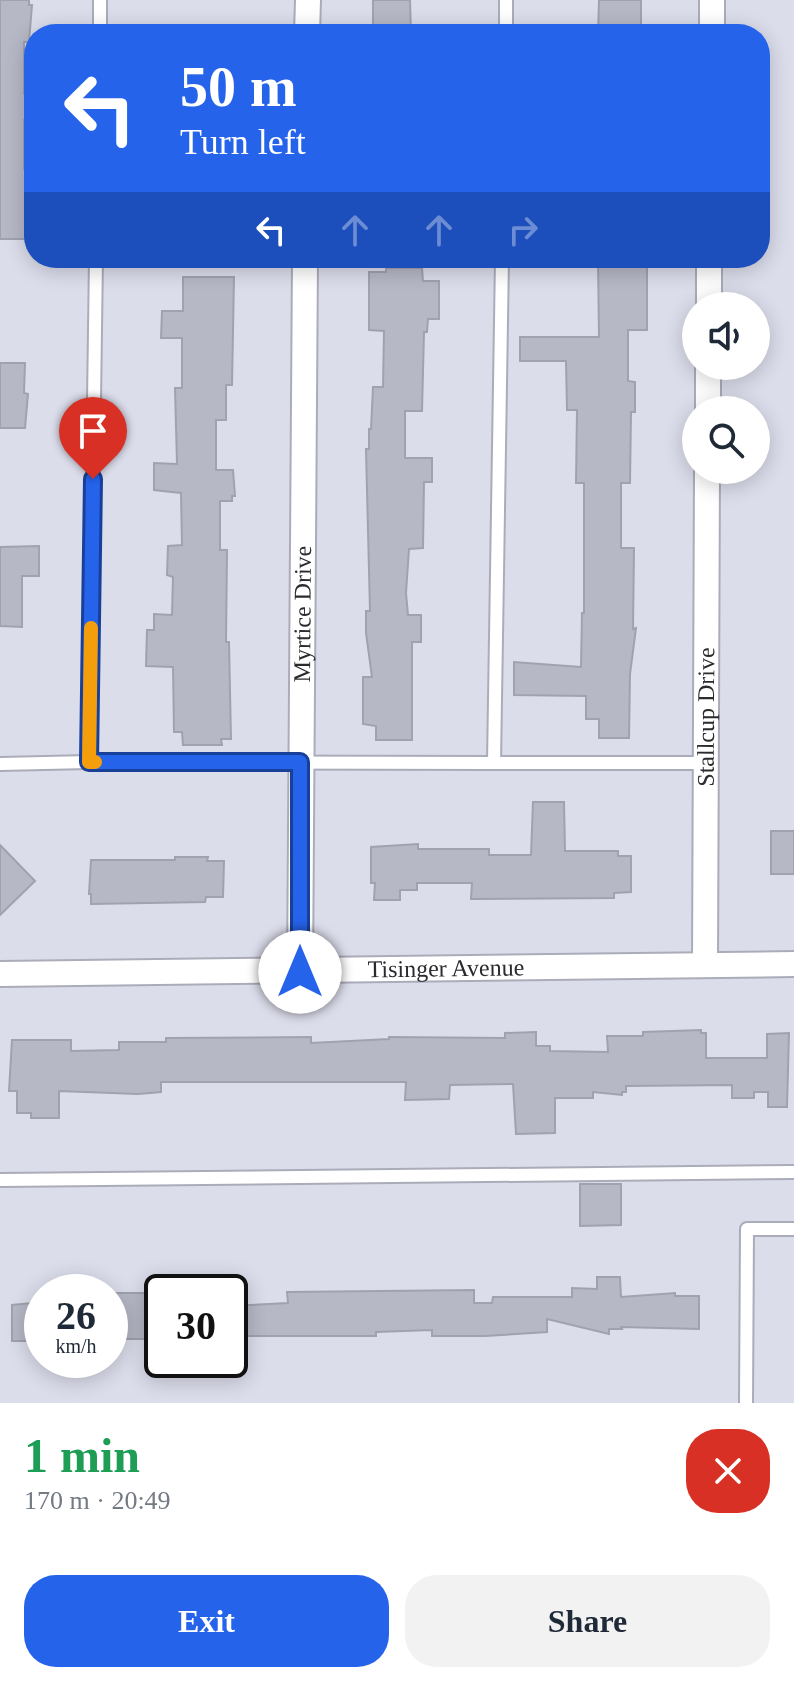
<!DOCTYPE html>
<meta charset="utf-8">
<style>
:root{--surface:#fff;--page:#f2f2f3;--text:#1f2937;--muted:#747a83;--accent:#2563eb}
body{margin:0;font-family:"Times New Roman",serif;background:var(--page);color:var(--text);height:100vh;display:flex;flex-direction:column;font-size:30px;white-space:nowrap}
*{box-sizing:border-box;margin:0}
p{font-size:26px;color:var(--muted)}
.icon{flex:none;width:44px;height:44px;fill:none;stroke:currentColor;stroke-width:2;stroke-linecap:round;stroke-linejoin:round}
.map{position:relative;height:1403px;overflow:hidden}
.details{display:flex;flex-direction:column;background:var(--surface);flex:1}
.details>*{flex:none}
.top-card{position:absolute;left:24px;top:24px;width:746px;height:244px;border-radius:32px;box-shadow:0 4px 20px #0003;background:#2563eb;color:#fff;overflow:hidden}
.controls{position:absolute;left:682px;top:292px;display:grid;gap:16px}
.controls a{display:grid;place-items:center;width:88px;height:88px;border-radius:50%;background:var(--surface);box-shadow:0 4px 20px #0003;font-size:40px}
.speed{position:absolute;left:24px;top:1274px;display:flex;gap:16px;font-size:40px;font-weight:700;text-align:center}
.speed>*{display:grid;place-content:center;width:104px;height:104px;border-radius:50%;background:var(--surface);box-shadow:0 4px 20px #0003;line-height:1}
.speed small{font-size:20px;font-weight:400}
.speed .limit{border:4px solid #111;border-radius:12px;background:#fff;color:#111}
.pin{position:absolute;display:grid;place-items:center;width:68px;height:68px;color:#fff;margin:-82px -34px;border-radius:50% 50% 50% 0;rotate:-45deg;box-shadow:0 0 8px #0007}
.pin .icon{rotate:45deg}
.me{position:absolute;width:88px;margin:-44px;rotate:0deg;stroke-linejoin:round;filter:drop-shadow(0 0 6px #0008)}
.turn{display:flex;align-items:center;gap:28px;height:168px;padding:0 24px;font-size:36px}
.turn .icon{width:104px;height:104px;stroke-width:2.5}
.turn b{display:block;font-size:56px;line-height:68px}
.lanes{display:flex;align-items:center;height:76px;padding:0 24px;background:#0003;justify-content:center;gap:40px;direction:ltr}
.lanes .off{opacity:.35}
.round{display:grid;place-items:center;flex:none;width:84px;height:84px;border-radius:32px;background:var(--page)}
.headline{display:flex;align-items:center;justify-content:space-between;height:136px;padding:0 24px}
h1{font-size:48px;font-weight:600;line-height:60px;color:#1e9e55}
.cta{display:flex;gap:16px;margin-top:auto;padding:16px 24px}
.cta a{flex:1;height:92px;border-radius:32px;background:var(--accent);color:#fff;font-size:32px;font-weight:600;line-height:92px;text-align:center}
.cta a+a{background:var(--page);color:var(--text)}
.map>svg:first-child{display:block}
.building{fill:#b7b8c6;stroke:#a0a2af;stroke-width:2}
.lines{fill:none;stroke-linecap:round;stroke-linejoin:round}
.service-casing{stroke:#abacb9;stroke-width:16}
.minor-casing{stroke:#abacb9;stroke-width:28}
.service{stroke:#fff;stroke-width:12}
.minor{stroke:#fff;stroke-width:24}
.route-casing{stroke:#184099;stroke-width:20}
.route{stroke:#2563eb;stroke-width:14}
.slow{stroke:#f59e0b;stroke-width:14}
.labels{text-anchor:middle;stroke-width:8;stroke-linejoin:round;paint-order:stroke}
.street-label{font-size:24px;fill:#2a2a2f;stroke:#e9eaf9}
</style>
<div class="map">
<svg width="794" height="1403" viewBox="0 0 794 1403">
<rect width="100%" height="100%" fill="#dcddeb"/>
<g class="building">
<polygon points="0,0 29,0 29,5 32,5 29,42 24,42 24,94 34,94 34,120 24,120 24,169 34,169 34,194 25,194 25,239 0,239"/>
<polygon points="373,0 410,0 411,34 373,34"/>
<polygon points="599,0 641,0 641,34 598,34"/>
<polygon points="598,260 647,260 647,330 628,330 628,381 635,382 635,412 631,412 630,483 621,483 621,548 634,548 633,629 636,628 630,674 629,738 599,738 599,719 586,719 586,696 514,695 514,662 581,667 582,613 584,613 584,483 576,483 577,410 567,410 566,361 520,361 520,337 599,337"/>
<polygon points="386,268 422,268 423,281 439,281 439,319 428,319 427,332 424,332 422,411 405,411 405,458 432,458 432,482 424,482 423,548 409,549 406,593 408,615 421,615 421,642 412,642 412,740 376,740 376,726 363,724 363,677 372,677 366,633 366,611 370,611 366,449 369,449 369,429 371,429 373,387 383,387 384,331 369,330 369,272 386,272"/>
<polygon points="183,277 234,277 232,385 226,385 226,420 216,420 216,470 233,470 235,496 232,496 232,501 220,501 220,550 227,550 226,642 229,642 231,739 221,739 222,745 183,745 182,732 174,732 173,667 146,666 147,630 154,630 154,614 172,615 173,577 167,575 168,546 182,545 181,493 154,490 154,463 177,464 175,388 182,388 182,338 161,338 162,311 183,311"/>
<polygon points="0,363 25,363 24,393 28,394 25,428 0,428"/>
<polygon points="39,546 39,576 22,576 22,627 0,626 0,547"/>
<polygon points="533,802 564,802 565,851 618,851 618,856 631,856 631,892 614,893 614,898 471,899 472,883 417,883 417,890 400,890 400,900 374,900 375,883 371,883 371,847 418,844 418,849 489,849 489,855 531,855"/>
<rect x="771" y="831" width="23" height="43"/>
<polygon points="0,845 35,881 0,915"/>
<polygon points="175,857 208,857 207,861 224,861 223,897 206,897 205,902 91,904 91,894 89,894 91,860 175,860"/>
<polygon points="701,1030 701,1033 706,1033 706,1058 767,1058 767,1034 789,1033 787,1107 768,1107 768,1092 754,1092 754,1098 732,1098 732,1085 626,1086 626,1092 622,1092 622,1095 593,1092 593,1098 555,1098 555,1133 516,1134 513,1084 450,1085 449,1099 405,1100 406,1082 161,1082 161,1092 138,1094 59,1091 59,1118 31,1118 31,1113 17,1113 17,1091 9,1091 12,1040 71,1040 71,1051 119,1050 119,1042 166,1042 166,1038 311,1037 311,1043 389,1039 389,1037 505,1038 505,1033 536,1032 536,1046 550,1046 550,1051 608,1052 607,1036 643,1036 643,1032"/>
<polygon points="580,1184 621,1184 621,1225 580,1226"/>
<polygon points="597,1277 620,1277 621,1297 675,1293 675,1296 699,1296 699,1329 621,1327 622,1329 609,1329 609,1334 547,1319 547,1332 485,1336 432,1336 432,1330 376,1332 376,1336 230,1336 230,1306 288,1303 287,1292 474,1290 474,1303 492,1303 493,1297 572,1297 572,1288 597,1289"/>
<polygon points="110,1293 158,1293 157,1339 110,1339"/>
<polygon points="42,1302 42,1341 12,1341 12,1305"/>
</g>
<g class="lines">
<g class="service-casing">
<g id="service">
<polyline points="100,34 100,0"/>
<polyline points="506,34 506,0"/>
<polyline points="89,762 494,763 502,258"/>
<polyline points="494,763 704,763"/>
<polyline points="0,764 89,762 96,258"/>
<polyline points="0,1180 794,1172"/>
<polyline points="746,1403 747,1229 794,1229"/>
</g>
</g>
<g class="minor-casing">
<g id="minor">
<polyline points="307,34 308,0"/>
<polyline points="712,34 712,0"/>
<polyline points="709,306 709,258"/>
<polyline points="708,410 708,366"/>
<path id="s1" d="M 705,965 L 707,470"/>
<path id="s2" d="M 300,972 L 305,258"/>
<path id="s3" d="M 0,974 L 794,964"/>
</g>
</g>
<use href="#service" class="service"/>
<use href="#minor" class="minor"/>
</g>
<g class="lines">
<g class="route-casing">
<polyline id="route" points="93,479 89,762 300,762 300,972"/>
</g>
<use href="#route" class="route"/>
<polyline class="slow" points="91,628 89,762 95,762"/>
</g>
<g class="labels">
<g class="street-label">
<text dy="8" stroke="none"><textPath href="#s2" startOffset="358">Myrtice Drive</textPath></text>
<text dy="8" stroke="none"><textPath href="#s1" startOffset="248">Stallcup Drive</textPath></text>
<text dy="8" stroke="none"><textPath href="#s3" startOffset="446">Tisinger Avenue</textPath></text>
</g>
</g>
</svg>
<div class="controls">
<a><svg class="icon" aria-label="sound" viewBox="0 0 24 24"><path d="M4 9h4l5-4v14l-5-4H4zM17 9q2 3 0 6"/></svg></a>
<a><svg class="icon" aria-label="search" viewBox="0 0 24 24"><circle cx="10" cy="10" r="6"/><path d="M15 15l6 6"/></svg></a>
</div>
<div class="speed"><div>26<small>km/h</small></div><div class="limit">30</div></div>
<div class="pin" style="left:93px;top:479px;background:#d93025"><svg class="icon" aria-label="arrive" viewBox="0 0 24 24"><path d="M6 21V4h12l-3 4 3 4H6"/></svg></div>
<svg class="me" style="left:300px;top:972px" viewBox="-20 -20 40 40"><circle r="19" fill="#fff"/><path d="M0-13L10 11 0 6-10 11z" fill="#2563eb"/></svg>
<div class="top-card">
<div class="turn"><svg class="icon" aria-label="left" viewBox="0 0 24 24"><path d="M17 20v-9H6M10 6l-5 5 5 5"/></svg><div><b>50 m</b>Turn left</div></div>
<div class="lanes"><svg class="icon" aria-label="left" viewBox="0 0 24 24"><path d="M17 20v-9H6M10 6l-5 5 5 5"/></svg><svg class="icon off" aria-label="ahead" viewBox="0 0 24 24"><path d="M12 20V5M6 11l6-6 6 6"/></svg><svg class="icon off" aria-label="ahead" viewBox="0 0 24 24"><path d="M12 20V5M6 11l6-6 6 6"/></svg><svg class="icon off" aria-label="right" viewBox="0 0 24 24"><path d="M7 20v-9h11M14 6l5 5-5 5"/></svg></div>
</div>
</div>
<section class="details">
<div class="headline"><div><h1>1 min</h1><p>170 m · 20:49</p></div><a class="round" style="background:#d93025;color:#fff"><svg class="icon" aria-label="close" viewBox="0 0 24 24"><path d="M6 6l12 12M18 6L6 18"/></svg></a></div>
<div class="cta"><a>Exit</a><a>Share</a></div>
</section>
